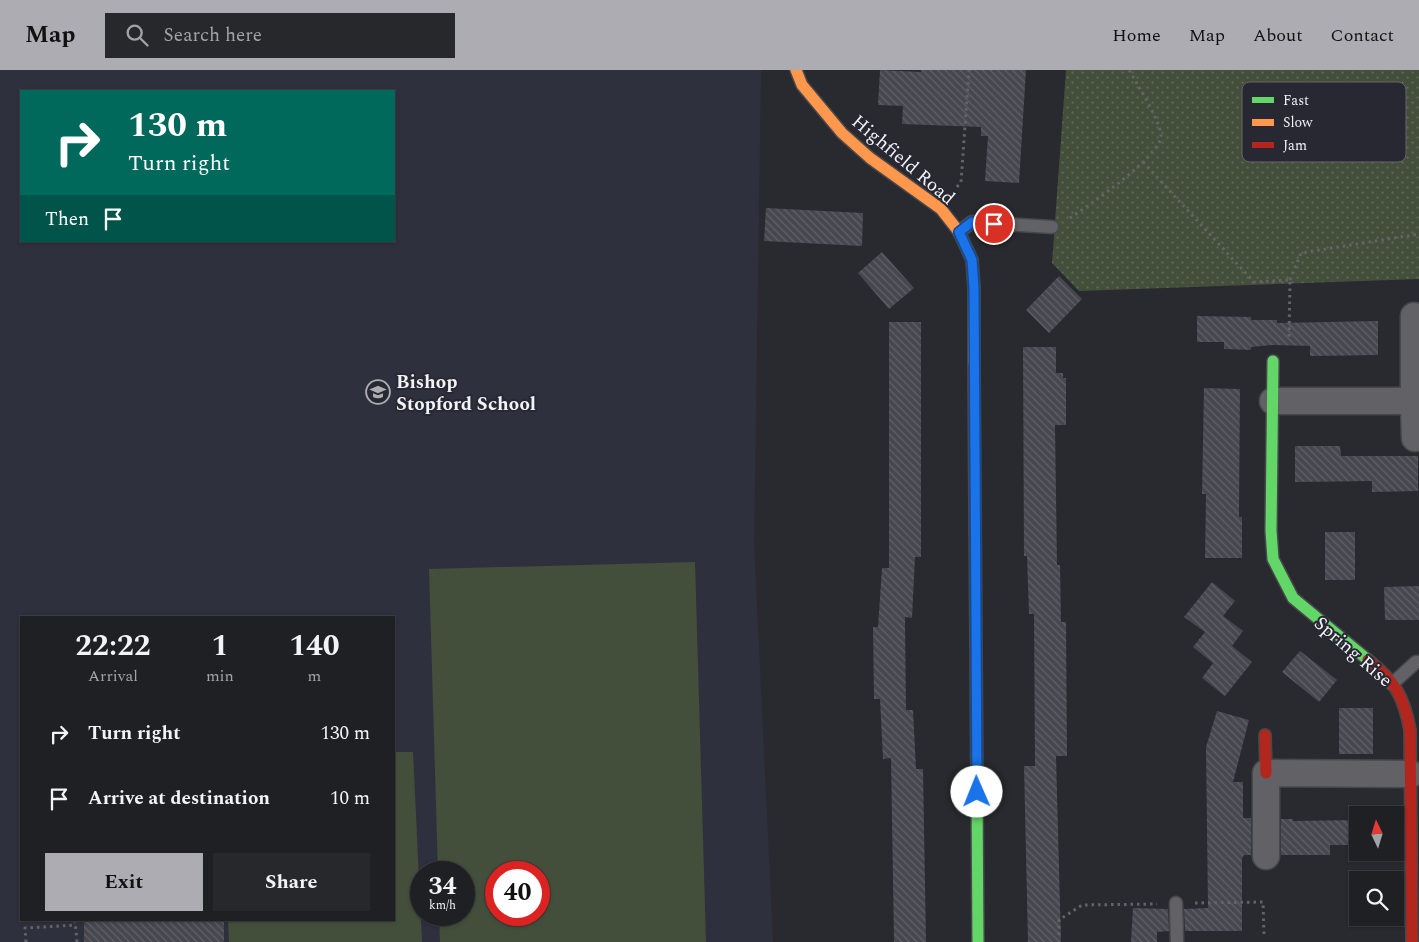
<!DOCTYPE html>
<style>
:root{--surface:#1f2023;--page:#27282b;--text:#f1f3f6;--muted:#a1a3a6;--line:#3c3e41;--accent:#acacb2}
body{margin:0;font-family:Spectral,serif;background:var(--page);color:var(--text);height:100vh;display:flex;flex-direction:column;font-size:19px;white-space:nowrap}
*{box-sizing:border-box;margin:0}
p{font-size:16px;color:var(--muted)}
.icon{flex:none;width:28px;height:28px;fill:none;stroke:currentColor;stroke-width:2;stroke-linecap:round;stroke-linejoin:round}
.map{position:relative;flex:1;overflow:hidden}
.panel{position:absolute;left:20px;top:546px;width:375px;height:305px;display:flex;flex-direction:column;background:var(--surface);border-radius:0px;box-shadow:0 1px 4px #0004,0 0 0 1px var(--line)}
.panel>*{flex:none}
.guide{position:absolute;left:20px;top:20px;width:375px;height:152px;border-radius:0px;box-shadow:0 1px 4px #0004,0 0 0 1px var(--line);background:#00695c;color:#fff;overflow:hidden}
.needle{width:32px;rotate:356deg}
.fabs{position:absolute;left:1349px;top:736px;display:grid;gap:10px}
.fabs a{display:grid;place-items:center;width:55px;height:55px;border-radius:0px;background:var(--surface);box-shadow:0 1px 4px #0004,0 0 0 1px var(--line);font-size:25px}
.speed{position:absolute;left:410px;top:791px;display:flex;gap:10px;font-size:25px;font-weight:700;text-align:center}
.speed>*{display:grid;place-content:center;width:65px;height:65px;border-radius:50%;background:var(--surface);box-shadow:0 1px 4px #0004,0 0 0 1px var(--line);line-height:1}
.speed small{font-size:12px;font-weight:400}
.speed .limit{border:8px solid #d22;background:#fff;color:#111}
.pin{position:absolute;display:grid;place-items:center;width:42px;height:42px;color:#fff;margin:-21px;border:2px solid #fff;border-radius:50%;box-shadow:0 1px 5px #0007}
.me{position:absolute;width:55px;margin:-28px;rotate:359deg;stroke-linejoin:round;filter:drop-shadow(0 0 4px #0008)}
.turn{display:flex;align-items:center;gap:18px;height:105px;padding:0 25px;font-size:22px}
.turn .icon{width:65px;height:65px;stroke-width:2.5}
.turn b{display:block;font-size:35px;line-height:42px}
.then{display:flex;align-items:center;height:48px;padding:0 25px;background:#0003;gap:10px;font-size:19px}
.eta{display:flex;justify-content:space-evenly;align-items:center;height:85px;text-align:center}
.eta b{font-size:30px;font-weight:700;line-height:35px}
.button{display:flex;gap:10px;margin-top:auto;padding:10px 25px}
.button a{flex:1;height:58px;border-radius:0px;background:var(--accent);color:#111;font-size:20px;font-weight:700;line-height:58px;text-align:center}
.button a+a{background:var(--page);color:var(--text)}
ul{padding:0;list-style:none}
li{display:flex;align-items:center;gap:15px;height:65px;padding:0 25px}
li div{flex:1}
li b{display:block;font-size:19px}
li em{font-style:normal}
header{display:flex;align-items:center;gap:30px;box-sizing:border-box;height:70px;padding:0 25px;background:var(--accent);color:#111}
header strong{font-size:24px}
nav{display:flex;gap:28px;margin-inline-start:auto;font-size:18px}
.search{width:350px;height:45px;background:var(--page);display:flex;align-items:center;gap:12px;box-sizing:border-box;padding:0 18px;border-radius:0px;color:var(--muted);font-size:19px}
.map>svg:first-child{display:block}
.built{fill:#2f303d;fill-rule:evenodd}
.grass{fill:url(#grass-dots)}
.garden{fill:#444f3b;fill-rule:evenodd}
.building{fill:url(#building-back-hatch)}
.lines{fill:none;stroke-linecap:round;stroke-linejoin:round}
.lane-casing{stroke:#48484c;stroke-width:15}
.street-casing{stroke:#48484c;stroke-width:29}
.fast-casing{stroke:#48484c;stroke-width:14}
.slow-casing{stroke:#48484c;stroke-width:14}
.jam-casing{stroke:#48484c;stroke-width:14}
.path{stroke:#646467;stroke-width:3;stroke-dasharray:2.5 4;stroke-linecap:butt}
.lane{stroke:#626266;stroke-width:12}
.street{stroke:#626266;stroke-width:26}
.fast{stroke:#63d668;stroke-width:11}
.slow{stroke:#ff974d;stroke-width:11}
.jam{stroke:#b3261e;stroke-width:11}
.route-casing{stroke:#114b97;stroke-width:12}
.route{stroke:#1a73e8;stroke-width:9}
.labels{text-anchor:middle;stroke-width:4;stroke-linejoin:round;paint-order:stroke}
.street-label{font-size:19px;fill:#f2f2f8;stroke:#272831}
.poi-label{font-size:19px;font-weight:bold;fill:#f2f2f8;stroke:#272831;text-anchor:start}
.key{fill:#272831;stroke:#64656d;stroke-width:1}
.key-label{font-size:14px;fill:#f2f2f8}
</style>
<header>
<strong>Map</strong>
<div class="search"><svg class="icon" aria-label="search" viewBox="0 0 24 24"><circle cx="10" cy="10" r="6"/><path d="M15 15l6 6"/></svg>Search here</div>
<nav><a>Home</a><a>Map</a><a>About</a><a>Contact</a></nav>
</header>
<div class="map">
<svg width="1419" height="872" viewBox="0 0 1419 872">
<defs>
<pattern id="grass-dots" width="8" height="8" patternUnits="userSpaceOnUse" patternTransform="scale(1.25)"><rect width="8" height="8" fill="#444f3b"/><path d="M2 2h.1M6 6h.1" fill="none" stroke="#5f6958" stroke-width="1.8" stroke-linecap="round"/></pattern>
<pattern id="building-back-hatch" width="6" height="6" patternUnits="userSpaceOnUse" patternTransform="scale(1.25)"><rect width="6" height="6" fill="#46474f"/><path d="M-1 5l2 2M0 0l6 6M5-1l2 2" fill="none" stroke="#616269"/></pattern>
</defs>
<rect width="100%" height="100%" fill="#292a2f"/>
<path class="built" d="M 0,0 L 761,0 L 754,472 L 773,872 L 0,872 ZM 21,21 L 394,21 L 394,171 L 21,171 ZM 21,548 L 394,548 L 394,850 L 21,850 ZM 421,802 L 464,802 L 464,845 L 421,845 ZM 496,802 L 539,802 L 539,845 L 496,845 Z"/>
<polygon class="grass" points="1066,0 1419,0 1419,209 1079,221 1052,193"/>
<g class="garden">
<path d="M 695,492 L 706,872 L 440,872 L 439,845 L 464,845 L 464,802 L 438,802 L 429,499 ZM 496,802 L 539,802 L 539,845 L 496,845 Z"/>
<polygon points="394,682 413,682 422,872 229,872 228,850 394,850"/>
</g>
<g class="building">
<polygon points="880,0 921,2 921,0 1026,0 1019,113 985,111 988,66 981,66 981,57 902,54 903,36 878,35"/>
<polygon points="766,138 863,143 862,176 764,171"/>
<polygon points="882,182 914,218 889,239 858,203"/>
<polygon points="1059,206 1082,229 1049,263 1026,240"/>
<polygon points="1197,246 1251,247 1251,250 1277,250 1277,253 1378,251 1378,285 1310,286 1310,276 1273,275 1251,277 1251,280 1224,279 1224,272 1197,272"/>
<polygon points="889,252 921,252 921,487 915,487 912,548 905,547 906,640 913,640 916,699 923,699 926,872 894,872 891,688 883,689 880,629 874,629 873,557 878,557 882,498 889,498"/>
<polygon points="1023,277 1056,277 1056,303 1063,303 1063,308 1066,308 1066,355 1055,355 1057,495 1060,495 1061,552 1066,552 1067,686 1056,686 1061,872 1028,872 1024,696 1035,696 1034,544 1029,544 1027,486 1024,486"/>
<polygon points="1204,318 1240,319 1239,447 1242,447 1242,488 1205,488 1206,424 1202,424"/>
<polygon points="1295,376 1340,376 1341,386 1418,386 1418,421 1372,422 1372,411 1295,412"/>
<rect x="1325" y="462" width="30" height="48"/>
<polygon points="1212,512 1235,531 1223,546 1243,561 1232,576 1252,592 1225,626 1202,608 1213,593 1193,577 1205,562 1184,547"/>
<polygon points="1419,516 1419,550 1385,550 1384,517"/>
<polygon points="1300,581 1337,610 1319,632 1282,602"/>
<rect x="1339" y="638" width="34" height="46"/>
<polygon points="1217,641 1249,650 1233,712 1243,712 1243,748 1251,748 1251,785 1244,785 1242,788 1242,861 1185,861 1184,839 1208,838 1206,677"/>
<polygon points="1281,749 1293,749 1293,751 1358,750 1358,775 1330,775 1330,785 1281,785"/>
<polygon points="1133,838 1168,839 1169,861 1157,862 1157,872 1131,872"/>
<rect x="84" y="850" width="140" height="22"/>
</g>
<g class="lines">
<g class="lane-casing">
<g id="lane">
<polyline points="959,162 972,152 1052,157"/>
<polyline points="1392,614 1416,592 1419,592"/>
<polyline points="1176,833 1177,872"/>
</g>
</g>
<g class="street-casing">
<g id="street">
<polyline points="1273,331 1414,331 1414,246"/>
<polyline points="1414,331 1415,368"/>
<polyline points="1266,786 1266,703 1411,704"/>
</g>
</g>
<g class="fast-casing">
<g id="fast">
<polyline points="1273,291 1271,461 1273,489 1293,528 1368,590"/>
<polyline points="977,721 978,872"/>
</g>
</g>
<g class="slow-casing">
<polyline id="slow" points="796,0 802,15 842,63 870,88 941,139 959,162 972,190 974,218 974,294"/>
</g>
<g class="jam-casing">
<g id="jam">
<polyline points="974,294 977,721"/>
<path d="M 1368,590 C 1395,611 1404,627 1410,660 L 1412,872"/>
<polyline points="1265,665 1266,703"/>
</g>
</g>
<g class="path">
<polyline points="1143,92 1254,212 1290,210 1289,268"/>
<polyline points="957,117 961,112 969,0"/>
<path d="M 1070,148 C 1088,136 1160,87 1161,66 C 1161,52 1137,14 1129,0"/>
<polyline points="1290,210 1301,183 1419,164"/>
<polyline points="1195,833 1263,832 1264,865"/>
<polyline points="75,850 77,872"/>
<polyline points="1059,865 1059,850 1082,835 1157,834"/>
<polyline points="26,872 25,858 76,855"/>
</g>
<use href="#lane" class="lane"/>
<use href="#street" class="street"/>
<use href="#fast" class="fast"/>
<use href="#slow" class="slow"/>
<use href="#jam" class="jam"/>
</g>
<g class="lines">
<g class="route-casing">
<polyline id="route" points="977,722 974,218 972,190 959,162 972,152 994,154"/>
</g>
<use href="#route" class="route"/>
</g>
<defs>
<g id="school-ring" transform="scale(1.25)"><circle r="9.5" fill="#272831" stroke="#acacb2" stroke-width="1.5"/><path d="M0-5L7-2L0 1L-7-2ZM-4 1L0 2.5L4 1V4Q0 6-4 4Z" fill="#acacb2"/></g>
</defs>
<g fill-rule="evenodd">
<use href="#school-ring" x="378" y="322"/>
</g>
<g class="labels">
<g class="street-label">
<text transform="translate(904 89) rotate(40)" y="7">Highfield Road</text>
<text transform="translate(1354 581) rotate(41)" y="7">Spring Rise</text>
</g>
<g class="poi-label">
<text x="396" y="318">Bishop<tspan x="396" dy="22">Stopford School</tspan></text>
</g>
</g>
<rect x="1242" y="12" width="164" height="80" rx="8" class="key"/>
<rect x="1252" y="27" width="22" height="6" fill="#63d668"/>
<rect x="1252" y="49" width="22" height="7" fill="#ff974d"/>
<rect x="1252" y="72" width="22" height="6" fill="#b3261e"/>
<g class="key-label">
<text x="1283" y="35">Fast</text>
<text x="1283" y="57">Slow</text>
<text x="1283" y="80">Jam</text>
</g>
</svg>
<div class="fabs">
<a><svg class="needle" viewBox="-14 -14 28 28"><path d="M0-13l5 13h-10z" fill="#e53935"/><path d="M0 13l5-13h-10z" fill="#a1a3a6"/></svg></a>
<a><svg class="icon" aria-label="search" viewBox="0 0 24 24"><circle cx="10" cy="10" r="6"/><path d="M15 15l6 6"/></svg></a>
</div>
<div class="speed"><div>34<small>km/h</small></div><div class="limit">40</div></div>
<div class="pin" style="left:994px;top:154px;background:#d93025"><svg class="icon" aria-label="arrive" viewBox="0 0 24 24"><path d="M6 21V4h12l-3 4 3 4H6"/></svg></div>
<svg class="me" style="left:977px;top:722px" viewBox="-20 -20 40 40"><circle r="19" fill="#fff"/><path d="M0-13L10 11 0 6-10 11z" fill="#1a73e8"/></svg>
<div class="guide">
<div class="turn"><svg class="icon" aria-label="right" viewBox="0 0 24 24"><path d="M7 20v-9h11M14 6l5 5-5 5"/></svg><div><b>130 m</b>Turn right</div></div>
<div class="then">Then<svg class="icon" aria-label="arrive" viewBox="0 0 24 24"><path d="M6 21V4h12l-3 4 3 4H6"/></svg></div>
</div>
<section class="panel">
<div class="eta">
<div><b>22:22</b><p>Arrival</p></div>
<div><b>1</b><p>min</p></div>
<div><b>140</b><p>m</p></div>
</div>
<ul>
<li><svg class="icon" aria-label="right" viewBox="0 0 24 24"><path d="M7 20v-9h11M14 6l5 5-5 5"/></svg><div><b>Turn right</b></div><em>130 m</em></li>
<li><svg class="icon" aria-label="arrive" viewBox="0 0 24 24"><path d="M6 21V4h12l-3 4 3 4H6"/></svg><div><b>Arrive at destination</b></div><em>10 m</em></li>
</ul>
<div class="button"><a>Exit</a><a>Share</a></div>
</section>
</div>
